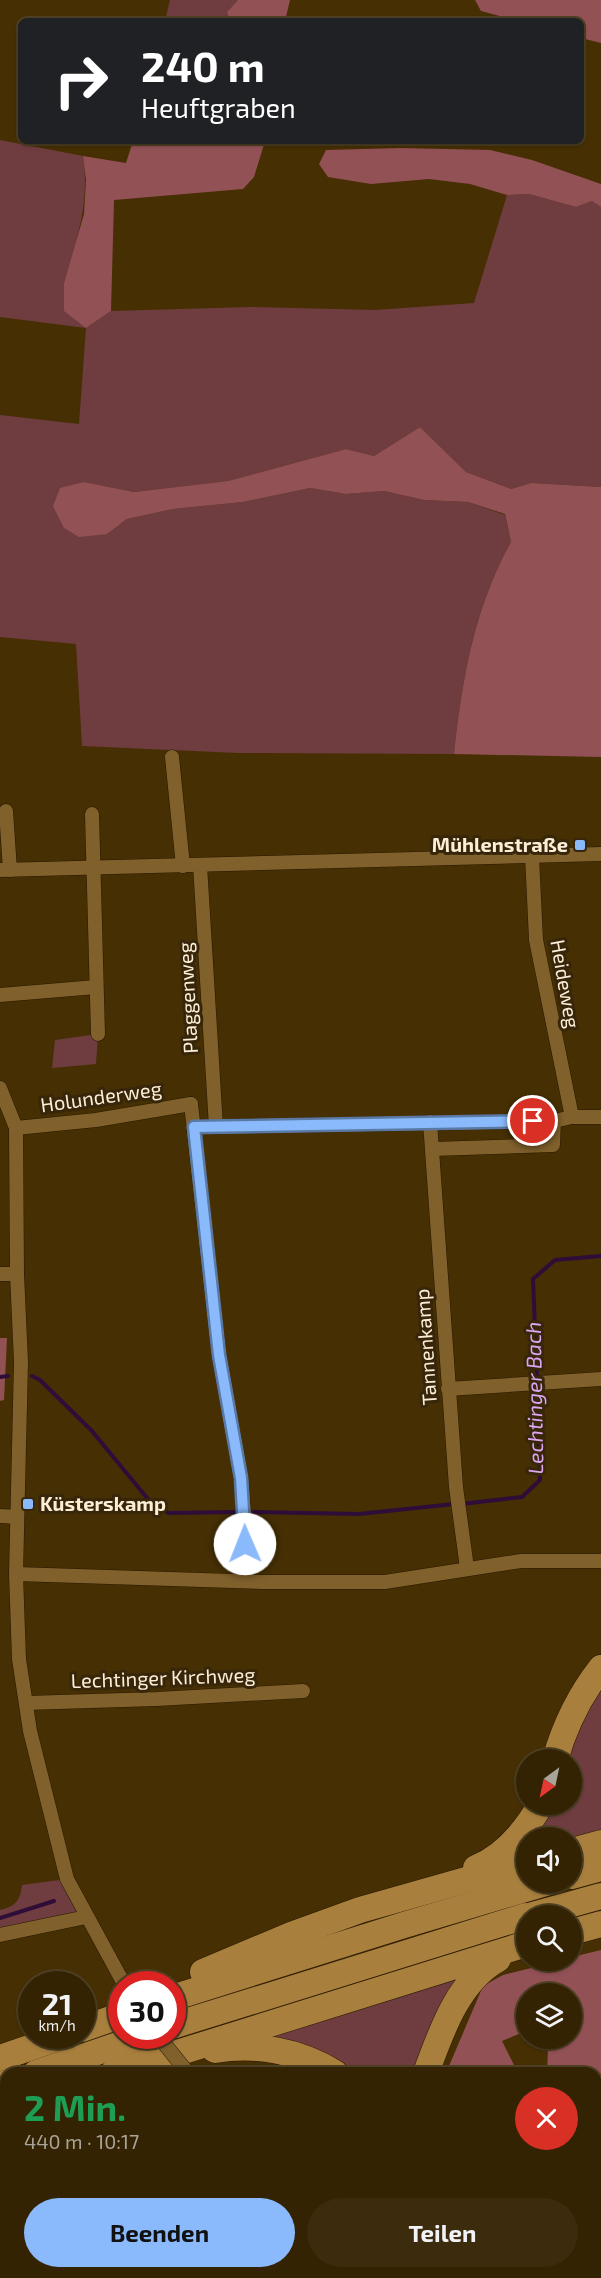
<!DOCTYPE html>
<html lang="de">
<meta charset="utf-8">
<style>
:root{--surface:#342302;--page:#3c2b0c;--text:#f1f3f6;--muted:#a9a499;--line:#4e4024;--accent:#8abafc}
body{margin:0;font-family:"Exo 2",sans-serif;background:var(--page);color:var(--text);height:100vh;display:flex;flex-direction:column;font-size:22px;white-space:nowrap}
*{box-sizing:border-box;margin:0}
p{font-size:20px;color:var(--muted)}
.icon{flex:none;width:33px;height:33px;fill:none;stroke:currentColor;stroke-width:2;stroke-linecap:round;stroke-linejoin:round}
.map{position:relative;flex:1;overflow:hidden}
.panel{position:absolute;left:0px;top:2067px;width:602px;height:212px;display:flex;flex-direction:column;background:var(--surface);border-radius:18px 18px 0 0;box-shadow:0 2px 4px #0004,0 0 0 2px var(--line)}
.panel>*{flex:none}
.guide{position:absolute;left:18px;top:18px;width:566px;height:126px;border-radius:9px;box-shadow:0 2px 4px #0004,0 0 0 2px var(--line);background:#202124;color:#fff;overflow:hidden}
.needle{width:39px;rotate:213deg}
.buttons{position:absolute;left:516px;top:1749px;display:grid;gap:12px}
.buttons a{display:grid;place-items:center;width:66px;height:66px;border-radius:50%;background:var(--surface);box-shadow:0 2px 4px #0004,0 0 0 2px var(--line);font-size:30px}
.speed{position:absolute;left:18px;top:1971px;display:flex;gap:12px;font-size:30px;font-weight:700;text-align:center}
.speed>*{display:grid;place-content:center;width:78px;height:78px;border-radius:50%;background:var(--surface);box-shadow:0 2px 4px #0004,0 0 0 2px var(--line);line-height:1}
.speed small{font-size:15px;font-weight:400}
.speed .limit{border:9px solid #d22;background:#fff;color:#111}
.pin{position:absolute;display:grid;place-items:center;width:51px;height:51px;color:#fff;margin:-26px;border:3px solid #fff;border-radius:50%;box-shadow:0 2px 6px #0007}
.me{position:absolute;width:66px;margin:-33px;rotate:359deg;stroke-linejoin:round;filter:drop-shadow(0 0 4px #0008)}
.turn{display:flex;align-items:center;gap:21px;height:126px;padding:0 24px;font-size:27px}
.turn .icon{width:78px;height:78px;stroke-width:2.5}
.turn b{display:block;font-size:42px;line-height:51px}
.round{display:grid;place-items:center;flex:none;width:63px;height:63px;border-radius:32px;background:var(--page)}
.head{display:flex;align-items:center;justify-content:space-between;height:102px;padding:0 24px}
h1{font-size:36px;font-weight:700;line-height:45px;color:#1e9e55}
.primary-button{display:flex;gap:12px;margin-top:auto;padding:12px 24px}
.primary-button a{flex:1;height:69px;border-radius:36px;background:var(--accent);color:#111;font-size:24px;font-weight:700;line-height:69px;text-align:center}
.primary-button a+a{background:var(--page);color:var(--text)}
.map>svg:first-child{display:block}
.green{fill:#6f3d3f}
.forest{fill:#925155}
.lines{fill:none;stroke-linecap:round;stroke-linejoin:round}
.stream{stroke:#2e0d39;stroke-width:4}
.street-casing{stroke:#281800;stroke-width:15}
.highway-casing{stroke:#281800;stroke-width:27}
.street{stroke:#80602b;stroke-width:14}
.highway{stroke:#a87f3d;stroke-width:26}
.street-bridge-casing{stroke:#281800;stroke-width:15;stroke-linecap:butt}
.street-bridge{stroke:#80602b;stroke-width:14}
.route-casing{stroke:#5a79a4;stroke-width:15}
.route{stroke:#8abafc;stroke-width:10}
.poi-dot{fill:#8abafc;stroke:#37260a;stroke-width:2}
.labels{text-anchor:middle;stroke-width:6;stroke-linejoin:round;paint-order:stroke}
.poi-label{font-size:20px;font-weight:bold;fill:#fdeed8;stroke:#37260a;text-anchor:end}
.street-label{font-size:20px;fill:#fdeed8;stroke:#37260a}
.water-label{font-size:21px;font-style:italic;fill:#dca6f0;stroke:#37260a}
</style>
<div class="map">
<svg width="601" height="2278" viewBox="0 0 601 2278">
<rect width="100%" height="100%" fill="#462f03"/>
<g class="green">
<polygon points="170,0 238,0 227,12 229,21 165,21"/>
<path d="M 0,140 L 83,156 C 90,203 77,238 64,283 L 86,328 L 111,311 L 251,307 L 375,310 L 474,303 L 507,195 L 529,194 L 576,207 L 592,201 L 601,207 L 601,487 L 531,483 L 511,489 L 466,472 L 420,427 L 374,456 L 346,449 L 228,481 L 134,492 L 84,482 L 107,534 L 127,519 L 173,509 L 243,502 L 310,488 L 346,494 L 384,491 L 424,500 L 468,502 L 505,515 L 511,542 C 474,607 462,681 454,754 L 238,753 L 82,746 L 76,644 L 0,637 L 0,415 L 79,424 L 86,328 L 0,317 Z"/>
<polygon points="98,1034 96,1064 52,1068 55,1040"/>
<polygon points="601,1682 601,1834 572,1842 572,1838 528,1838 549,1805 572,1804 572,1760 564,1759"/>
<path d="M 67,1879 L 86,1917 L 0,1935 L 0,1910 C 16,1906 20,1901 22,1885 Z"/>
<polygon points="475,1967 420,2073 345,2073 245,2041"/>
</g>
<g class="forest">
<polygon points="238,0 290,0 285,21 229,21 227,12"/>
<polygon points="475,0 601,0 601,43 581,38 580,21 519,21 481,11"/>
<polygon points="133,141 175,141 180,145 186,141 265,141 254,177 243,189 114,200 111,311 86,328 64,311 64,283 84,214 86,180 83,156 126,163"/>
<polygon points="401,148 490,150 532,160 601,184 601,207 592,201 576,207 529,194 507,195 470,184 429,179 371,184 328,177 319,164 326,150"/>
<path d="M 420,427 L 466,472 L 511,489 L 531,483 L 601,487 L 601,757 L 454,754 C 462,680 474,608 511,542 L 505,514 L 468,502 L 424,500 L 384,491 L 346,494 L 310,488 L 243,502 L 173,509 L 127,519 L 107,534 L 79,537 L 64,528 L 53,506 L 60,488 L 84,482 L 134,492 L 228,481 L 346,449 L 374,456 Z"/>
<polygon points="0,1338 7,1338 4,1400 0,1401"/>
<polygon points="601,1950 601,2100 596,2107 596,2073 547,2073 548,2049 541,2039 572,2038 572,1994 526,1994 526,2031 502,2041 518,2073 446,2073 483,1986 503,1975 559,1961 572,1960 572,1957"/>
<polygon points="601,2203 601,2234 596,2240 596,2210"/>
</g>
<g class="lines">
<g class="stream">
<polyline points="32,1376 40,1380 92,1431 152,1504 169,1513 238,1512"/>
<polyline points="0,1377 8,1376"/>
<polyline points="537,1380 533,1279 555,1260 601,1256"/>
<polyline points="461,1504 522,1497 540,1480 537,1387"/>
<polyline points="254,1512 359,1514 454,1504"/>
<polyline points="0,1918 54,1901"/>
</g>
<g class="street-casing">
<g id="street">
<polyline points="172,757 183,866"/>
<polyline points="6,811 10,870"/>
<polyline points="92,814 98,1034"/>
<polyline points="532,856 536,940 572,1117"/>
<polyline points="200,865 216,1127"/>
<polyline points="0,870 601,854"/>
<polyline points="0,995 96,987"/>
<polyline points="0,1088 16,1128 17,1274 21,1362 16,1574 19,1659 30,1731 67,1879 124,1984"/>
<polyline points="191,1104 219,1355 241,1478 245,1525 243,1581"/>
<polyline points="430,1122 456,1487 467,1568"/>
<polyline points="194,1127 554,1121 572,1117 601,1117"/>
<polyline points="16,1128 96,1120 191,1104"/>
<polyline points="433,1149 553,1145 554,1121"/>
<polyline points="0,1274 17,1274"/>
<polyline points="448,1389 601,1379"/>
<polyline points="0,1516 17,1517"/>
<polyline points="16,1574 263,1582 385,1582 521,1561 601,1561"/>
<polyline points="26,1703 157,1699 303,1691"/>
<polyline points="0,1935 86,1917"/>
<polyline points="43,2272 43,2278"/>
<polyline points="415,2272 422,2278"/>
<polyline points="164,2278 169,2272"/>
</g>
</g>
<g class="highway-casing">
<g id="highway">
<path d="M 555,1760 C 565,1725 579,1696 601,1668"/>
<polyline points="572,1851 601,1843"/>
<path d="M 476,1868 C 505,1856 525,1832 541,1804"/>
<polyline points="572,1876 601,1868"/>
<polyline points="529,1916 601,1896"/>
<polyline points="572,1932 601,1924"/>
<polyline points="203,1972 291,1935 360,1910 526,1863"/>
<polyline points="172,1998 404,1925 549,1882"/>
<polyline points="172,2026 526,1916"/>
<polyline points="82,2029 122,2015"/>
<path d="M 215,2050 C 257,2043 299,2051 335,2073"/>
<polyline points="0,2058 64,2036"/>
<polyline points="36,2073 144,2036"/>
<polyline points="113,2073 526,1944"/>
<path d="M 426,2073 C 441,2032 458,1981 498,1959"/>
<polyline points="0,2085 6,2083"/>
<polyline points="0,2113 6,2111"/>
<polyline points="596,2164 601,2156"/>
<polyline points="596,2197 601,2190"/>
<polyline points="455,2278 456,2272"/>
<polyline points="500,2278 505,2272"/>
<polyline points="525,2278 530,2272"/>
</g>
</g>
<use href="#street" class="street"/>
<use href="#highway" class="highway"/>
<g class="street-bridge-casing">
<polyline id="street-bridge" points="158,2036 188,2073"/>
</g>
<use href="#street-bridge" class="street-bridge"/>
</g>
<g class="lines">
<g class="route-casing">
<polyline id="route" points="245,1544 241,1478 219,1355 194,1127 533,1121"/>
</g>
<use href="#route" class="route"/>
</g>
<g class="poi-dot">
<rect x="574" y="839" width="12" height="12" rx="3"/>
<rect x="22" y="1498" width="12" height="12" rx="3"/>
</g>
<g class="labels">
<g class="poi-label">
<text x="568" y="852">Mühlenstraße</text>
<text x="40" y="1511" text-anchor="start">Küsterskamp</text>
</g>
<g class="street-label">
<text transform="translate(565 984) rotate(80)" y="7">Heideweg</text>
<text transform="translate(188 998) rotate(-93)" y="7">Plaggenweg</text>
<text transform="translate(101 1097) rotate(-8)" y="7">Holunderweg</text>
<text transform="translate(426 1347) rotate(-94)" y="7">Tannenkamp</text>
<text transform="translate(163 1678) rotate(-2)" y="7">Lechtinger Kirchweg</text>
</g>
<g class="water-label">
<text transform="translate(535 1398) rotate(-91)" y="7">Lechtinger Bach</text>
</g>
</g>
</svg>
<div class="buttons">
<a><svg class="needle" viewBox="-14 -14 28 28"><path d="M0-13l5 13h-10z" fill="#e53935"/><path d="M0 13l5-13h-10z" fill="#a9a499"/></svg></a>
<a><svg class="icon" aria-label="sound" viewBox="0 0 24 24"><path d="M4 9h4l5-4v14l-5-4H4zM17 9q2 3 0 6"/></svg></a>
<a><svg class="icon" aria-label="search" viewBox="0 0 24 24"><circle cx="10" cy="10" r="6"/><path d="M15 15l6 6"/></svg></a>
<a><svg class="icon" aria-label="layers" viewBox="0 0 24 24"><path d="M12 4l9 5-9 5-9-5zM3 14l9 5 9-5"/></svg></a>
</div>
<div class="speed"><div>21<small>km/h</small></div><div class="limit">30</div></div>
<div class="pin" style="left:533px;top:1121px;background:#d93025"><svg class="icon" aria-label="arrive" viewBox="0 0 24 24"><path d="M6 21V4h12l-3 4 3 4H6"/></svg></div>
<svg class="me" style="left:245px;top:1544px" viewBox="-20 -20 40 40"><circle r="19" fill="#fff"/><path d="M0-13L10 11 0 6-10 11z" fill="#8abafc"/></svg>
<div class="guide">
<div class="turn"><svg class="icon" aria-label="right" viewBox="0 0 24 24"><path d="M7 20v-9h11M14 6l5 5-5 5"/></svg><div><b>240 m</b>Heuftgraben</div></div>
</div>
<section class="panel">
<div class="head"><div><h1>2 Min.</h1><p>440 m · 10:17</p></div><a class="round" style="background:#d93025;color:#fff"><svg class="icon" aria-label="close" viewBox="0 0 24 24"><path d="M6 6l12 12M18 6L6 18"/></svg></a></div>
<div class="primary-button"><a>Beenden</a><a>Teilen</a></div>
</section>
</div>
